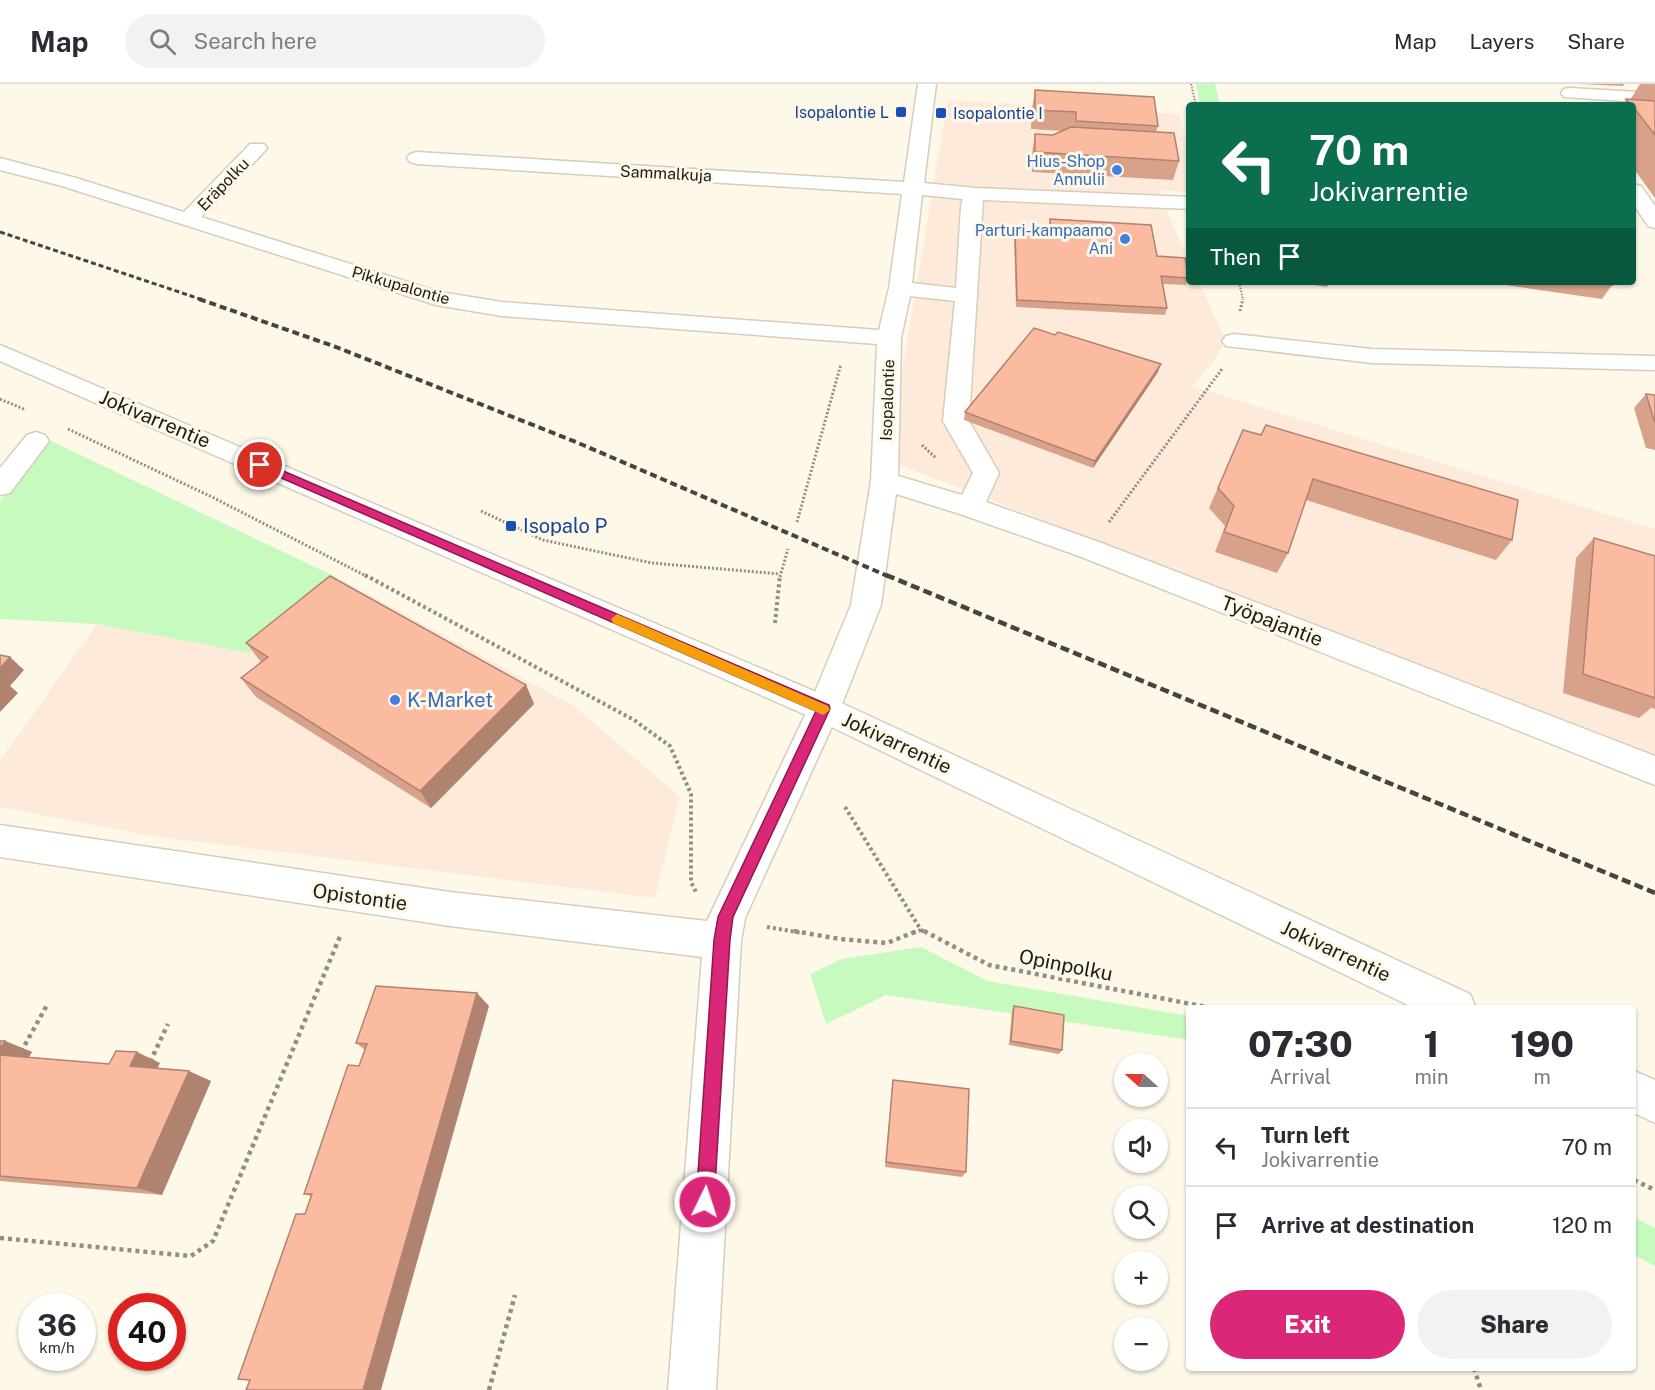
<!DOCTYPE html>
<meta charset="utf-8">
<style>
:root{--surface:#fff;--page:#f2f2f3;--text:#2b2b33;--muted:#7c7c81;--line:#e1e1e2;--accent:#db2777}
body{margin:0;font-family:"Public Sans",sans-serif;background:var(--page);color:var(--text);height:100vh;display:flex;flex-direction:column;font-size:22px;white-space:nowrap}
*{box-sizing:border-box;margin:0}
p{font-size:20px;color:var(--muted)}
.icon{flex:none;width:33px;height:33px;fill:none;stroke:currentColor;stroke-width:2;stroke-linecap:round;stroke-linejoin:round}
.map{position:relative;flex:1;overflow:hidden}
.details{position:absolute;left:1186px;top:921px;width:450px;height:366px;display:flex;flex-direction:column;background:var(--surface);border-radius:6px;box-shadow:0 2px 4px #0004}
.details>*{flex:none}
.guide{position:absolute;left:1186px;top:18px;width:450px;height:183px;border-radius:6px;box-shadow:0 2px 4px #0004;background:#0b6e4f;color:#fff;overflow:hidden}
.needle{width:39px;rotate:291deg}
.tools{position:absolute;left:1114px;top:969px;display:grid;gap:12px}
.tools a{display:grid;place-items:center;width:54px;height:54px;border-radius:50%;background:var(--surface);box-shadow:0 2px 4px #0004;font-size:30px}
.speed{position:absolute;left:18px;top:1209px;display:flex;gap:12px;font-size:30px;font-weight:700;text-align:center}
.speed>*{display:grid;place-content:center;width:78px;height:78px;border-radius:50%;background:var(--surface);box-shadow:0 2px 4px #0004;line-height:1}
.speed small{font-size:15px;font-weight:400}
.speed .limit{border:9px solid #d22;background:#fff;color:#111}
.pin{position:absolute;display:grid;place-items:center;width:51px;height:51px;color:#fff;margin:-26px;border:3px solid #fff;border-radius:50%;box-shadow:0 2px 6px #0007}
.me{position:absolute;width:66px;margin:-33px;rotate:4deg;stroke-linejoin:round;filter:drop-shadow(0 0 4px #0008)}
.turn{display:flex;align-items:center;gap:21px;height:126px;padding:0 24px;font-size:27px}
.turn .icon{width:78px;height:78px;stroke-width:2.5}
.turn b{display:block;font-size:42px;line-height:51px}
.then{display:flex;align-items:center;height:57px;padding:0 24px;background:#0003;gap:12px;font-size:22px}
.eta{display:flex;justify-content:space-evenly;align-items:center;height:102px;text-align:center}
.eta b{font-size:36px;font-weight:800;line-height:42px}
.action{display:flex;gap:12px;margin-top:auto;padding:12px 24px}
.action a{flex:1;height:69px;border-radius:36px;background:var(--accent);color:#fff;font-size:24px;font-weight:800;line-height:69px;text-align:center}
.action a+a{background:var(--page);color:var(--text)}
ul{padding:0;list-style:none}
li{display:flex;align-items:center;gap:18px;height:78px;padding:0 24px;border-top:2px solid var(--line)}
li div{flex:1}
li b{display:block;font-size:22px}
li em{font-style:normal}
header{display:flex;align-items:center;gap:36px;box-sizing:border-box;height:84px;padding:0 30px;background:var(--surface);border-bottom:2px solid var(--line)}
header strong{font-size:28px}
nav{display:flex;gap:33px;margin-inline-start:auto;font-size:21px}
.search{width:420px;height:54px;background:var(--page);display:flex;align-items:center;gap:15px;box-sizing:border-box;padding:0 21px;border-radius:33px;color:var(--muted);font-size:22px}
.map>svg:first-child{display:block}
.commercial{fill:#feeadb}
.green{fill:#c6fabe}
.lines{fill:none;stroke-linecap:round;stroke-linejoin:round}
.minor-casing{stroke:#d5cebb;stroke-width:3}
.highway-casing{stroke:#d5cebb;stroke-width:3}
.path-far3{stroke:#938e83;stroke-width:2;stroke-dasharray:1.5 1.5;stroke-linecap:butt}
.path-far2{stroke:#938e83;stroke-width:3;stroke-dasharray:2 2;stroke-linecap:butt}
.path-far1{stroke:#938e83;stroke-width:4;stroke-dasharray:3 3;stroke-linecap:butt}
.path{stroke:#938e83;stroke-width:4.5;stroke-dasharray:4 4;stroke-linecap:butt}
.minor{fill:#fff;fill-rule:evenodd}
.highway{fill:#fff;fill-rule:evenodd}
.rail-far2{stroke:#48443c;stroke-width:3;stroke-dasharray:5 3;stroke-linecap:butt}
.rail-far1{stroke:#48443c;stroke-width:4;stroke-dasharray:7 4;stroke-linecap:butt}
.rail{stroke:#48443c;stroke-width:4.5;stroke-dasharray:9 4.5;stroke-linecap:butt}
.wall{fill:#d8a18a}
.shaded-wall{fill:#b08371}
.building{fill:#fbbba1;stroke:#b08371;stroke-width:1.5}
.route{fill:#db2777;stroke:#8e194d;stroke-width:1.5}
.slow{fill:#f59e0b}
.transit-dot{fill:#1a4fb4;stroke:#fef8e8;stroke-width:2}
.shop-dot{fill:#3f7fe0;stroke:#fef8e8;stroke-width:2}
.labels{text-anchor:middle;stroke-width:6;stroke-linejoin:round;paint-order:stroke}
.far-transit-label{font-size:16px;fill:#164399;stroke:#fef8e8;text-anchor:end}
.far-shop-label{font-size:16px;fill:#366cbe;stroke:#fef8e8;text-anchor:end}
.far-street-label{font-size:16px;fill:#1f1c15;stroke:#fef8e8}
.street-label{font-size:20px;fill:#1f1c15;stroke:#fef8e8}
.transit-label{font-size:20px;fill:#164399;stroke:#fef8e8;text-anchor:start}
.shop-label{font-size:20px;fill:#366cbe;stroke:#fef8e8;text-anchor:start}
</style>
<header>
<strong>Map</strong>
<div class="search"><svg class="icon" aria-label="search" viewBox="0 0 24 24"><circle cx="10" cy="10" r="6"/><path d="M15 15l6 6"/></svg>Search here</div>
<nav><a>Map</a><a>Layers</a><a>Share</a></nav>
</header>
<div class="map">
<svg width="1655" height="1306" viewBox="0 0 1655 1306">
<rect width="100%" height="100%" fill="#fef8e8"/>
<g class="commercial">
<polygon points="948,16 1179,30 1189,72 1189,108 1158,106 1189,177 1190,198 1199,198 1225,255 1215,276 1192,302 1655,445 1655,672 887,376"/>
<polygon points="338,494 574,622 680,713 655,814 152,752 0,723 0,677 97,540 249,569"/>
</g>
<g class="green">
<polygon points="1196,0 1215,0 1220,21 1200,21"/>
<polygon points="51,357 338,494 249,569 97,540 0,535 0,417"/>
<polygon points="921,863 988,897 1189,932 1189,956 886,911 826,940 810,890 842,875"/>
<polygon points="1634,1133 1655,1144 1655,1182 1634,1171"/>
</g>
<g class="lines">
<g class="minor-casing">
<g id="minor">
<path d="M 918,0 L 936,0 L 924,99 L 975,104 L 1190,113 L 1190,125 L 983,116 L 969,337 L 999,389 L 986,418 L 1099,458 L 1655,672 L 1655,701 L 1079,472 L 960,430 L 896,410 L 881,521 L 840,625 L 745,834 L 741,857 L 716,1306 L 668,1306 L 702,873 L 450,842 L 0,773 L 0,741 L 450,808 L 707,837 L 808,625 L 851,521 L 871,397 L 877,260 L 502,232 L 436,221 L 62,102 L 0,86 L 0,74 L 76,94 L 184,128 L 250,60 L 264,60 L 267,64 L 264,68 L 201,133 L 440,208 L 502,218 L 879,246 L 889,204 L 902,110 L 417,80 L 410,78 L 407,74 L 410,70 L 417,68 L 904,98 ZM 922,111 L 963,115 L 961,122 L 956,204 L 912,199 ZM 910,212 L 955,217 L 943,337 L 973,389 L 962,411 L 898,392 L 901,254 Z"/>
<polygon points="1570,4 1655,9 1655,19 1564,13 1561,9 1564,5"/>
<polygon points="1634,100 1641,102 1655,122 1655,144 1648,142 1634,121"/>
<polygon points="1234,250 1372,265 1655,272 1655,286 1372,279 1226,262 1222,257 1226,252"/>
<polygon points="36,348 45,351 49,357 10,409 0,411 0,384 27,351"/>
</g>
</g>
<g class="highway-casing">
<g id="highway">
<polygon points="0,261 835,616 1470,910 1476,924 1414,924 813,634 0,277"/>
<polygon points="1634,987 1655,996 1655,1039 1634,1029"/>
</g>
</g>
<g class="path-far3">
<polyline points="1191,0 1196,21"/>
<polyline points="1239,198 1243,216"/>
</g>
<g class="path-far2">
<polyline points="1240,227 1243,215"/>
<polyline points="0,315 26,326"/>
<polyline points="68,345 212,413 368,493"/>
<polyline points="922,361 936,374"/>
<polyline points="481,427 543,456 652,479 780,490"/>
<polyline points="797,438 841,280"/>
<polyline points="1109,438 1222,285"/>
<polyline points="780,493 788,465"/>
</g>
<g class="path-far1">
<polyline points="365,491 634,636 670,662 691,710 691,798 696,808"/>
<polyline points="775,539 780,491"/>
<polyline points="845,723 921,846"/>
<polyline points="767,843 803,849"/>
<polyline points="921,846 927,849"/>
<polyline points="913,849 921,846"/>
</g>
<g class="path">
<polyline points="794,847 840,855 887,859 917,847"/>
<polyline points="924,847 989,881 1212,924"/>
<polyline points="21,968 47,921"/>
<polyline points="150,978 168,940"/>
<polyline points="1634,1096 1655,1106"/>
<polyline points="0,1154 191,1172 213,1157 341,850"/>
<polyline points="1474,1284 1481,1306"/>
<polyline points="489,1306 515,1211"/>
</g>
<use href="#minor" class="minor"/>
<use href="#highway" class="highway"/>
<polyline class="rail-far2" points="0,148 203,216"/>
<polyline class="rail-far1" points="199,215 336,263 576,358 890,493"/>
<polyline class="rail" points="886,491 1655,809"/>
</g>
<g class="wall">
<polygon points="1578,0 1624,0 1623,2"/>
<polygon points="1640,0 1655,0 1655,114 1634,85 1634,21 1623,21 1626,15 1630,16"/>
<polygon points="1035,6 1158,42 1156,48 1179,77 1173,96 1032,88 1032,69 1035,50 1053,51 1062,47 1031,45 1032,25"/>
<polygon points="1050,135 1157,172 1188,194 1186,201 1163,200 1167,224 1165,231 1016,223 1014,154 1015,147 1049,148 1049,142"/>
<polygon points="1295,198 1329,198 1327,203"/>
<polygon points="1485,198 1611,198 1612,201 1602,215"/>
<polygon points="1158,288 1093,384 964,336 965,328"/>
<polygon points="1646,310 1655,311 1655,366 1646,364 1634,324"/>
<polygon points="1243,346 1512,456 1496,476 1306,416 1288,469 1277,489 1215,468 1225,442 1209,424"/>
<polygon points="1594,454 1655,472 1655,625 1651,624 1639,634 1563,609 1576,474"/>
<polygon points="246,559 526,601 534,620 431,724 256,613 241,594 261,578"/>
<polygon points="489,922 305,1130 311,1112 304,1110 359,982 365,966 356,959"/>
<polygon points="1014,922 1062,966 1059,970 1009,961 1012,926"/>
<polygon points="0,957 5,957 32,968 29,973 109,980 160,979 157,984 211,997 162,1111 0,1097"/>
<polygon points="893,996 966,1088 962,1093 885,1083 892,1003"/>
</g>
<g class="shaded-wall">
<polygon points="1161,280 1158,288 1093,384 1095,377"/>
<polygon points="10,573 24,586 10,602 18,609 0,628 0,584"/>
<polygon points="526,601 534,620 431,724 420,707"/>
<polygon points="477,909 489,922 381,1306 363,1306"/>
<polygon points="5,957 32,968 24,981 0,972 0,965"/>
<polygon points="137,968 160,979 153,993 130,982"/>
<polygon points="189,987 211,997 162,1111 137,1104"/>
</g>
<g class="building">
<polygon points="1035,6 1154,13 1158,42 1076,37 1076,28 1035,26"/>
<polygon points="1626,15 1655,17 1655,51 1634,24 1634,21 1631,21"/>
<polygon points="1071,43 1174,49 1179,77 1035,68 1035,50 1053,51"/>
<polygon points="1050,135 1151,141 1157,172 1185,174 1188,194 1161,192 1167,224 1017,216 1015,147 1051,148"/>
<polygon points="1588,198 1611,198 1612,201"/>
<polygon points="1034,244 1055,251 1058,248 1161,280 1095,377 965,328"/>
<polygon points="1646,310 1655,311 1655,339"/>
<polygon points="1266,341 1518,416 1512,456 1313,395 1288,469 1224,448 1234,422 1218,404 1243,346 1261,351"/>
<polygon points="1594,454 1655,472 1655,614 1583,590"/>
<polygon points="330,492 526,601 420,707 241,594 268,573 246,559"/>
<polygon points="0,571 10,573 0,584"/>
<polygon points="376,902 477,909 363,1306 246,1306 250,1296 238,1295 296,1130 305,1130 312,1110 304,1110 348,981 359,982 367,960 356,959"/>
<polygon points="1014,922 1064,931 1062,966 1011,957"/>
<polygon points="0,957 5,957 0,965"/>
<polygon points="116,967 137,968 130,982 189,987 137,1104 0,1092 0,971 109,980"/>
<polygon points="893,996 969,1005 966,1088 886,1078"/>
</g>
<polygon class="route" points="260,377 829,621 830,625 733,833 730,856 714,1118 712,1125 705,1127 699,1125 696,1118 714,856 718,833 816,627 256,383 256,378"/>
<polygon class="slow" points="617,530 828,622 830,626 823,631 819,629 613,539 611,535"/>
<g class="transit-dot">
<rect x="895" y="22" width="12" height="12" rx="3"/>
<rect x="935" y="23" width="12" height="12" rx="3"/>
<rect x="505" y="436" width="12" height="12" rx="3"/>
</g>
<g class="shop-dot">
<circle cx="1117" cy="86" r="6"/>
<circle cx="1125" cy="155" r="6"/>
<circle cx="395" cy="616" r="6"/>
</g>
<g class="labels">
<g class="far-transit-label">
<text x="889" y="34">Isopalontie L</text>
<text x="953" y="35" text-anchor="start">Isopalontie I</text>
</g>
<g class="far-shop-label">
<text x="1105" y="83">Hius-Shop<tspan x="1105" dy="18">Annulii</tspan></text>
<text x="1113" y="152">Parturi-kampaamo<tspan x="1113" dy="18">Ani</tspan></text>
</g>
<g class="far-street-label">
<text transform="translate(666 89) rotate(3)" y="6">Sammalkuja</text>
<text transform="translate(223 100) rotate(-46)" y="6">Eräpolku</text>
<text transform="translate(401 201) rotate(16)" y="6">Pikkupalontie</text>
<text transform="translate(887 316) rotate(-88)" y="6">Isopalontie</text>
</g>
<g class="street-label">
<text transform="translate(155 335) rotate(23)" y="7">Jokivarrentie</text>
<text transform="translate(1272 537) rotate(21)" y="7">Työpajantie</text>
<text transform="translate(897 659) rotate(25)" y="7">Jokivarrentie</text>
<text transform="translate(360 813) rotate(8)" y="7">Opistontie</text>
<text transform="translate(1336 867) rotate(25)" y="7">Jokivarrentie</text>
<text transform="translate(1066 881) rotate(11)" y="7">Opinpolku</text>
</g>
<g class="transit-label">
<text x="523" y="449">Isopalo P</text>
</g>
<g class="shop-label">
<text x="407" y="623">K-Market</text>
</g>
</g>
</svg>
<div class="tools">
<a><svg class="needle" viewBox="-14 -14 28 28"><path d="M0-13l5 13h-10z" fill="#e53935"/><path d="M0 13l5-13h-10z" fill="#7c7c81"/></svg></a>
<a><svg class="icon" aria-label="sound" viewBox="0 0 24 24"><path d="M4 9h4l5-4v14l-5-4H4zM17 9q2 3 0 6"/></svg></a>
<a><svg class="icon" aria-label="search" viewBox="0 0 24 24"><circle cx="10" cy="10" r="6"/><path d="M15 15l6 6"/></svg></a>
<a>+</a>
<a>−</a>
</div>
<div class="speed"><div>36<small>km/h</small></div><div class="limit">40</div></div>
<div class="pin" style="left:260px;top:381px;background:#d93025"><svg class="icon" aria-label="arrive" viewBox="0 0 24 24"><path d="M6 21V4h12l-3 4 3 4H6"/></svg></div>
<svg class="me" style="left:705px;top:1118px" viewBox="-20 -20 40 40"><circle r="17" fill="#db2777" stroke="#fff" stroke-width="3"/><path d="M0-11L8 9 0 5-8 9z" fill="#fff"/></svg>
<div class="guide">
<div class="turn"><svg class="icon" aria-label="left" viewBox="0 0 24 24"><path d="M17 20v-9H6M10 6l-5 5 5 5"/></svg><div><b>70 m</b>Jokivarrentie</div></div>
<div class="then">Then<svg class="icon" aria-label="arrive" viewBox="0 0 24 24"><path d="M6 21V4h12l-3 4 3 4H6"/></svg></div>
</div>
<section class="details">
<div class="eta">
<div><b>07:30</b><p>Arrival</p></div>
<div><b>1</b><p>min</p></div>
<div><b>190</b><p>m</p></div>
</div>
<ul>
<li><svg class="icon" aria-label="left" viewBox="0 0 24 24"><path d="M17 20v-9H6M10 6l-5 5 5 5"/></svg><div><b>Turn left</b><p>Jokivarrentie</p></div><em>70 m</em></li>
<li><svg class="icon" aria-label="arrive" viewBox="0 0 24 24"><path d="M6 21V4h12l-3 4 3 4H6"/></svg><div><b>Arrive at destination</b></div><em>120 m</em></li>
</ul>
<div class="action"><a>Exit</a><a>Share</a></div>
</section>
</div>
